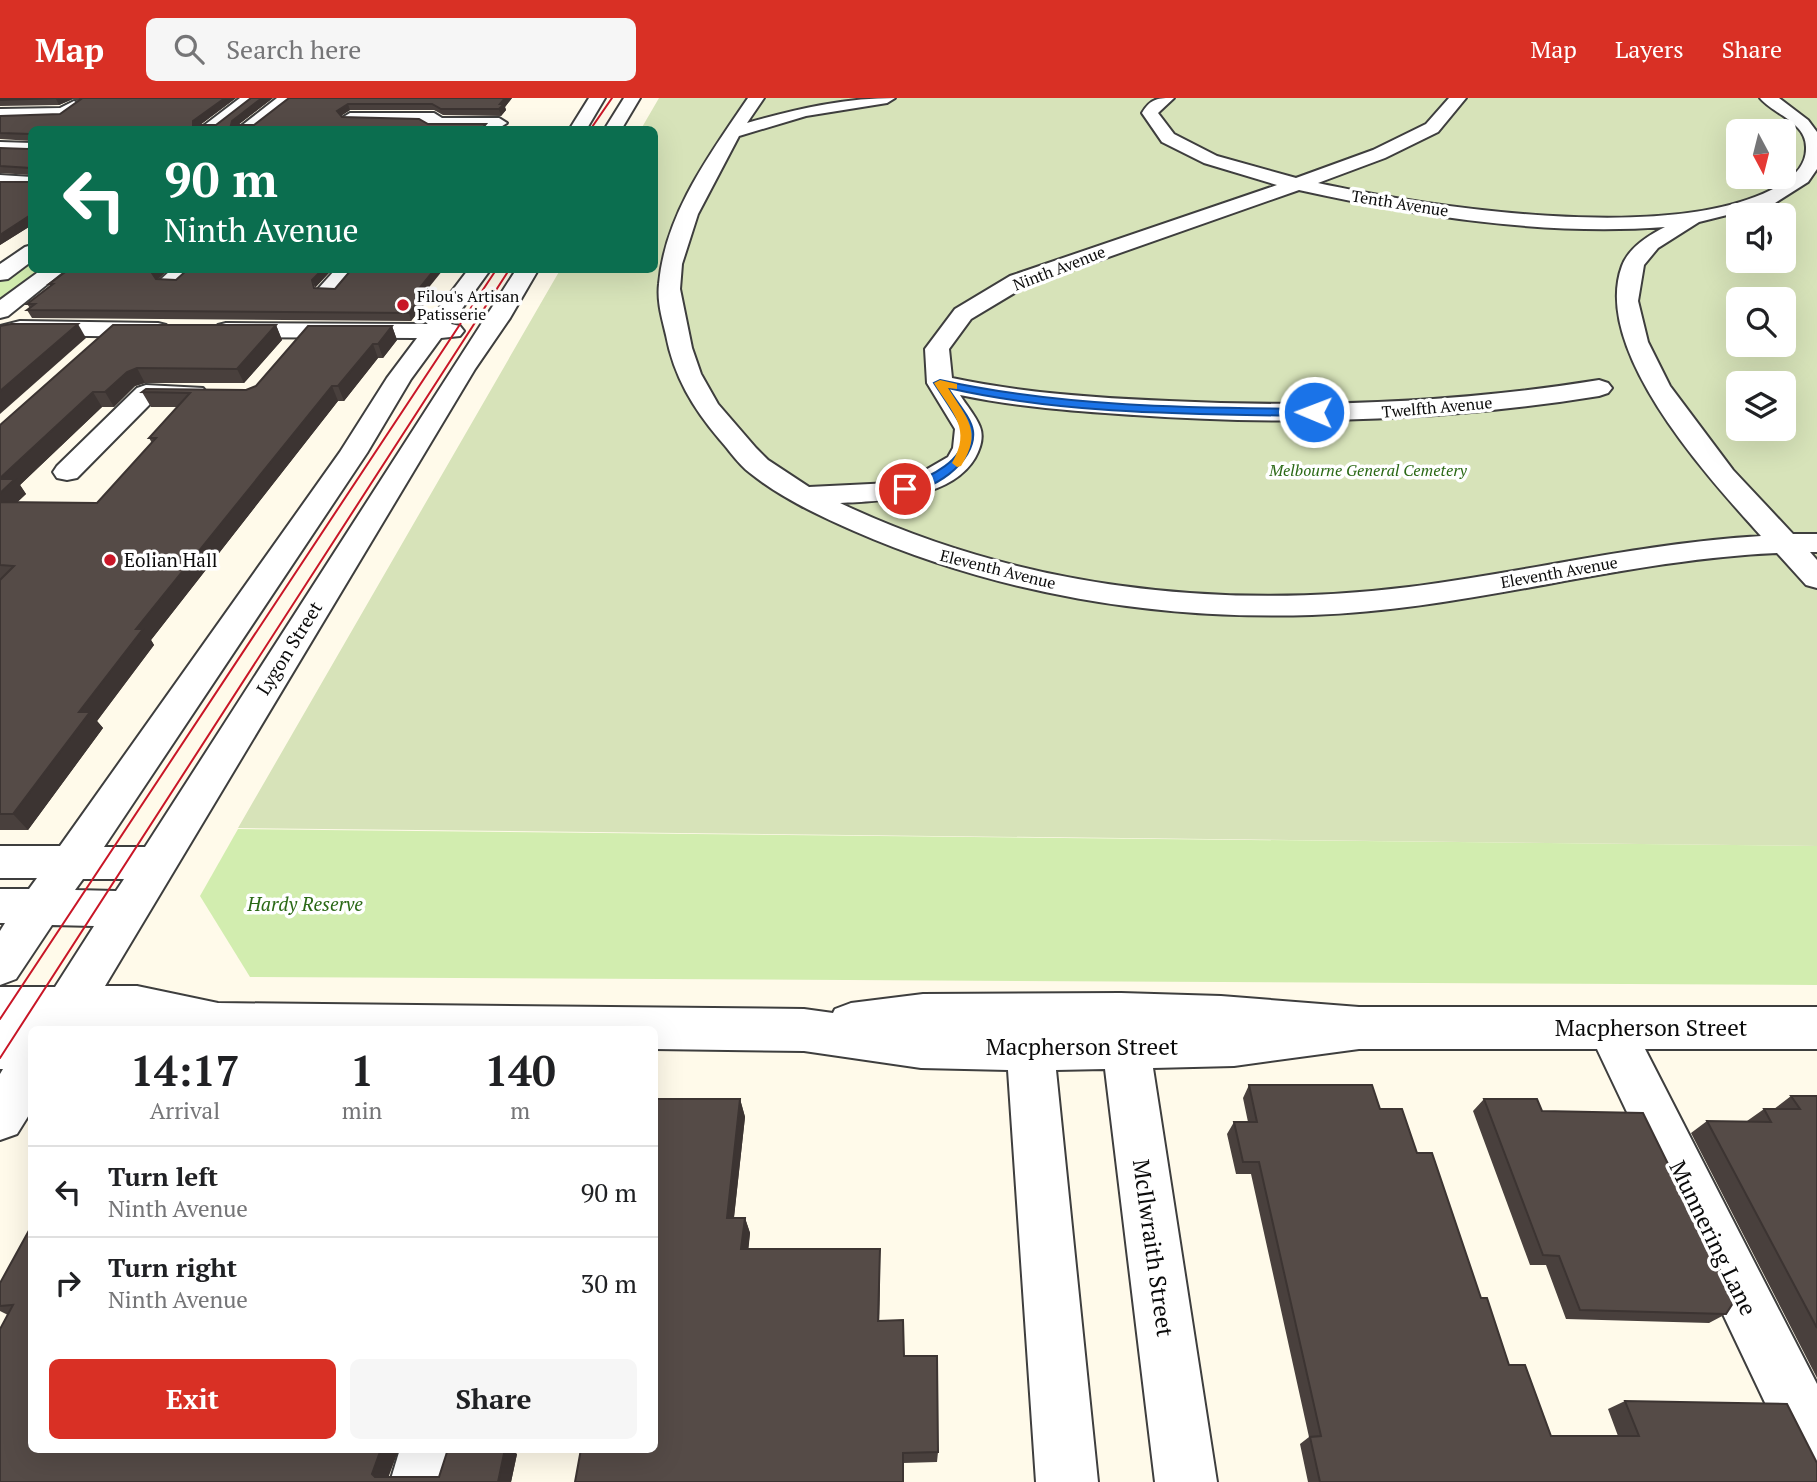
<!DOCTYPE html>
<style>
:root{--surface:#fff;--page:#f6f6f6;--text:#202124;--muted:#757577;--line:#e0e0e0;--accent:#d93025}
body{margin:0;font-family:"PT Serif",serif;background:var(--page);color:var(--text);height:100vh;display:flex;flex-direction:column;font-size:26px;white-space:nowrap}
*{box-sizing:border-box;margin:0}
p{font-size:23px;color:var(--muted)}
.icon{flex:none;width:38px;height:38px;fill:none;stroke:currentColor;stroke-width:2;stroke-linecap:round;stroke-linejoin:round}
.map{position:relative;flex:1;overflow:hidden}
.panel{position:absolute;left:28px;top:928px;width:630px;height:427px;display:flex;flex-direction:column;background:var(--surface);border-radius:10px;box-shadow:0 7px 28px #0002}
.panel>*{flex:none}
.banner{position:absolute;left:28px;top:28px;width:630px;height:147px;border-radius:10px;box-shadow:0 7px 28px #0002;background:#0b6e4f;color:#fff;overflow:hidden}
.needle{width:46px;rotate:173deg}
.fabs{position:absolute;left:1726px;top:21px;display:grid;gap:14px}
.fabs a{display:grid;place-items:center;width:70px;height:70px;border-radius:10px;background:var(--surface);box-shadow:0 7px 28px #0002;font-size:35px}
.pin{position:absolute;display:grid;place-items:center;width:60px;height:60px;color:#fff;margin:-30px;border:4px solid #fff;border-radius:50%;box-shadow:0 2px 7px #0007}
.me{position:absolute;width:77px;margin:-38px;rotate:271deg;stroke-linejoin:round;filter:drop-shadow(0 0 5px #0008)}
.turn{display:flex;align-items:center;gap:24px;height:147px;padding:0 21px;font-size:32px}
.turn .icon{width:91px;height:91px;stroke-width:2.5}
.turn b{display:block;font-size:49px;line-height:60px}
.eta{display:flex;justify-content:space-evenly;align-items:center;height:119px;text-align:center}
.eta b{font-size:42px;font-weight:700;line-height:49px}
.primary-button{display:flex;gap:14px;margin-top:auto;padding:14px 21px}
.primary-button a{flex:1;height:80px;border-radius:10px;background:var(--accent);color:#fff;font-size:28px;font-weight:700;line-height:80px;text-align:center}
.primary-button a+a{background:var(--page);color:var(--text)}
ul{padding:0;list-style:none}
li{display:flex;align-items:center;gap:21px;height:91px;padding:0 21px;border-top:2px solid var(--line)}
li div{flex:1}
li b{display:block;font-size:26px}
li em{font-style:normal}
header{display:flex;align-items:center;gap:42px;box-sizing:border-box;height:98px;padding:0 35px;background:var(--accent);color:#fff}
header strong{font-size:33px}
nav{display:flex;gap:38px;margin-inline-start:auto;font-size:24px}
.search{width:490px;height:63px;background:var(--page);display:flex;align-items:center;gap:18px;box-sizing:border-box;padding:0 24px;border-radius:10px;color:var(--muted);font-size:26px}
.map>svg:first-child{display:block}
.green{fill:#d2edaf}
.cemetery{fill:#d7e3b9;fill-rule:evenodd}
.lines{fill:none;stroke-linecap:round;stroke-linejoin:round}
.minor-casing{stroke:#3e3e3e;stroke-width:4}
.minor{fill:#fff;fill-rule:evenodd}
.tram{stroke:#c91627;stroke-width:2}
.wall{fill:#49403d}
.shaded-wall{fill:#3c3432}
.building{fill:#554b47;stroke:#3c3432;stroke-width:2}
.route{fill:#1a73e8;stroke:#114b97;stroke-width:2}
.slow{fill:#f59e0b}
.poi-dot{fill:#c91627;stroke:#fff;stroke-width:2.5}
.labels{text-anchor:middle;stroke-width:7;stroke-linejoin:round;paint-order:stroke}
.far-street-label{font-size:16px;fill:#0b0b0b;stroke:#fff}
.far-poi-label{font-size:16px;fill:#0b0b0b;stroke:#fff;text-anchor:start}
.far-park-label{font-size:16px;font-style:italic;fill:#2b6916;stroke:#fff}
.poi-label{font-size:19px;fill:#0b0b0b;stroke:#fff;text-anchor:start}
.street-label{font-size:19px;fill:#0b0b0b;stroke:#fff}
.park-label{font-size:19px;font-style:italic;fill:#2b6916;stroke:#fff}
.near-street-label{font-size:23px;fill:#0b0b0b;stroke:#fff}
</style>
<header>
<strong>Map</strong>
<div class="search"><svg class="icon" aria-label="search" viewBox="0 0 24 24"><circle cx="10" cy="10" r="6"/><path d="M15 15l6 6"/></svg>Search here</div>
<nav><a>Map</a><a>Layers</a><a>Share</a></nav>
</header>
<div class="map">
<svg width="1817" height="1384" viewBox="0 0 1817 1384">
<rect width="100%" height="100%" fill="#fffaea"/>
<g class="green">
<polygon points="31,161 32,172 42,172 0,202 0,183"/>
<polygon points="238,731 1817,748 1817,887 250,879 200,798"/>
</g>
<path class="cemetery" d="M 659,0 L 1817,0 L 1817,748 L 238,730 L 560,172 L 654,172 L 654,32 L 641,31 ZM 1738,33 L 1783,33 L 1783,79 L 1738,79 ZM 1738,117 L 1783,117 L 1783,163 L 1738,163 ZM 1738,201 L 1783,201 L 1783,247 L 1738,247 ZM 1738,285 L 1783,285 L 1783,331 L 1738,331 Z"/>
<g class="lines">
<g class="minor-casing">
<g id="minor">
<polygon points="240,0 258,0 217,32 198,32"/>
<polygon points="277,0 295,0 255,32 236,32"/>
<polygon points="589,0 605,0 586,32 569,32"/>
<polygon points="624,0 640,0 621,32 604,32"/>
<path d="M 748,0 L 764,0 L 747,25 C 797,11 843,0 895,0 L 887,5 L 806,18 L 739,38 L 698,116 L 682,166 L 680,191 L 692,250 L 701,276 L 718,306 L 756,350 L 768,362 L 809,389 L 891,385 L 910,381 L 948,359 L 953,350 L 955,331 L 927,285 L 925,251 L 955,211 L 1010,178 L 1277,87 L 1204,65 L 1162,44 L 1142,15 C 1151,0 1158,0 1174,0 L 1158,15 L 1174,36 L 1217,58 L 1296,80 L 1373,52 L 1426,26 L 1449,0 L 1466,0 L 1438,34 L 1385,60 L 1318,85 C 1433,110 1664,145 1771,92 C 1788,84 1807,70 1806,49 C 1806,24 1773,16 1760,0 L 1779,0 L 1808,22 L 1817,34 L 1817,71 L 1808,84 L 1775,105 L 1699,124 L 1658,150 L 1644,167 L 1638,203 L 1648,244 L 1670,288 L 1733,372 L 1793,436 L 1817,436 L 1817,454 L 1810,454 L 1817,462 L 1817,490 L 1806,487 L 1777,455 C 1619,462 1469,512 1312,517 C 1155,522 998,496 854,433 C 818,417 781,400 750,375 C 738,366 730,353 720,342 C 693,310 674,279 666,237 C 662,220 657,204 659,186 C 665,116 710,56 748,0 ZM 1299,92 C 1417,118 1543,138 1665,129 C 1649,137 1629,149 1622,168 C 1591,252 1708,379 1761,438 C 1642,445 1527,474 1409,489 C 1216,513 1017,489 840,405 C 882,403 951,401 975,360 C 980,351 984,339 980,329 C 976,318 966,307 960,297 C 1017,309 1076,313 1134,317 C 1290,328 1445,323 1599,298 L 1608,295 L 1612,290 L 1608,285 L 1599,282 C 1456,305 1314,310 1169,303 C 1097,300 1023,295 952,280 L 949,251 L 971,221 L 1026,188 Z"/>
<polygon points="74,3 82,8 63,20 0,22 0,11 60,10"/>
<polygon points="350,15 434,15 442,20 499,20 507,25 499,30 430,30 422,25 344,23 342,20"/>
<polygon points="0,44 32,45 32,55 0,54"/>
<polygon points="0,77 32,79 32,89 0,89"/>
<polygon points="32,147 32,163 8,181 0,182 0,166 25,149"/>
<polygon points="41,172 65,172 8,218 0,220 0,202"/>
<polygon points="171,172 194,172 178,188 162,188 159,183"/>
<polygon points="335,172 357,172 336,197 320,197 317,192"/>
<path d="M 468,172 L 490,172 L 451,226 L 460,228 L 464,233 L 460,238 L 441,240 L 411,281 L 367,355 L 104,749 L 145,749 L 516,172 L 538,172 L 510,220 L 475,271 L 105,888 L 137,888 L 218,905 L 804,911 L 833,915 L 835,911 L 851,905 L 923,896 L 1121,895 L 1221,898 L 1359,909 L 1817,909 L 1817,951 L 1645,951 L 1817,1286 L 1817,1379 L 1796,1370 L 1597,951 L 1359,951 L 1234,968 L 1153,970 L 1217,1384 L 1155,1384 L 1105,971 L 1056,972 L 1098,1384 L 1036,1384 L 1008,972 L 921,970 L 804,953 L 654,951 L 654,931 L 150,931 L 137,928 L 32,931 L 32,1012 L 17,1036 L 0,1042 L 0,976 L 3,971 L 0,971 L 0,889 L 55,889 L 94,828 L 52,827 L 16,881 L 0,887 L 0,833 L 5,825 L 0,825 L 0,791 L 29,791 L 37,780 L 0,780 L 0,748 L 60,748 L 340,354 L 387,280 L 417,240 L 226,239 L 218,237 L 214,232 L 218,227 L 226,225 L 427,226 ZM 83,781 L 124,781 L 116,793 L 75,792 Z"/>
<polygon points="20,223 158,225 166,227 170,232 166,237 158,239 20,237 0,242 0,228"/>
<polygon points="146,287 203,290 207,295 203,300 153,303 77,380 67,382 57,380 53,374 57,368 137,290"/>
<polygon points="400,1351 460,1351 452,1384 390,1384"/>
</g>
</g>
<use href="#minor" class="minor"/>
<g class="tram">
<polyline points="590,32 612,0"/>
<polyline points="0,921 496,172"/>
<polyline points="0,960 509,172"/>
</g>
</g>
<g class="wall">
<polygon points="0,0 236,0 200,27 216,27 251,0 273,0 238,27 254,27 289,0 512,0 505,9 506,12 501,18 443,17 434,12 350,12 341,18 428,26 32,32 32,127 0,147 0,84 28,84 31,82 30,77 0,75 0,50 28,51 31,48 31,43 0,41 0,18 60,16 78,3 73,1 59,7 0,8"/>
<polygon points="168,172 158,181 315,190 426,193 429,200 411,223 32,220 27,212 30,210 27,206 50,188 49,186"/>
<polygon points="113,227 276,227 282,242 244,285 145,285 135,288 114,309 102,309 20,387 26,396 17,404 97,405 152,345 149,340 177,309 151,309 142,294 246,292 392,228 397,242 383,260 378,260 344,303 338,303 151,542 154,547 97,623 103,630 28,732 0,732 0,327"/>
<polygon points="1249,987 1380,1011 1417,1055 1509,1267 1551,1338 1618,1338 1608,1311 1625,1303 1816,1364 1817,1384 1308,1384 1300,1346 1309,1339 1251,1076 1236,1076 1227,1036 1234,1024 1248,1024 1243,1000"/>
<polygon points="1791,998 1817,998 1817,1280 1691,1035 1707,1023 1747,1023 1764,1011 1774,1011"/>
<polygon points="740,1001 745,1019 734,1120 745,1120 750,1135 748,1151 880,1167 879,1223 904,1258 938,1354 937,1364 903,1365 581,1351"/>
<polygon points="1484,1001 1726,1216 1709,1225 1566,1221 1546,1167 1530,1167 1473,1013"/>
<polygon points="32,1127 32,1351 389,1379 439,1379 448,1351 509,1351 517,1356 511,1384 0,1384 8,1217 0,1213 0,1185"/>
</g>
<g class="shaded-wall">
<polygon points="58,0 72,0 73,1 59,7 56,1"/>
<polygon points="225,0 236,0 196,30 193,27 193,23"/>
<polygon points="262,0 273,0 234,30 231,27 232,23"/>
<polygon points="505,0 512,0 505,9 506,12 501,18 499,11 500,6"/>
<polygon points="348,6 350,12 339,19 337,13"/>
<polygon points="32,116 32,127 0,147 0,137"/>
<polygon points="156,172 168,172 156,183 152,175"/>
<polygon points="322,172 332,172 315,190 318,198 312,182"/>
<polygon points="434,172 443,172 426,193 429,200 411,223 409,215 418,192"/>
<polygon points="78,226 86,240 0,316 0,293"/>
<polygon points="276,227 282,242 244,285 237,271"/>
<polygon points="392,228 397,242 383,260 378,246"/>
<polygon points="373,246 378,260 344,303 338,288"/>
<polygon points="137,270 145,285 135,288 114,309 105,294 127,274"/>
<polygon points="332,288 338,303 151,542 154,547 97,623 103,630 28,732 13,716 79,614 136,531"/>
<polygon points="93,294 102,309 20,387 26,396 1,420 0,418 0,380"/>
<polygon points="740,1001 745,1019 732,1136 727,1120"/>
<polygon points="745,1120 750,1135 747,1166 741,1151"/>
<polygon points="880,1151 880,1167 879,1236 878,1223"/>
<polygon points="381,1351 399,1351 387,1383 375,1379 372,1376"/>
<polygon points="505,1351 509,1351 517,1356 511,1384 498,1384"/>
</g>
<g class="building">
<polygon points="0,0 58,0 0,2"/>
<polygon points="80,0 225,0 193,23 193,27 216,27 251,0 262,0 232,23 231,27 254,27 289,0 505,0 500,6 504,6 499,11 441,11 432,6 348,6 337,13 342,19 419,21 428,26 486,26 481,32 32,32 32,116 0,137 0,84 28,84 31,82 30,70 0,68 0,50 28,51 31,48 30,36 0,35 0,18 60,16 81,1"/>
<polygon points="68,172 156,172 152,175 156,181 176,182 187,172 322,172 312,182 314,190 335,191 351,172 434,172 418,192 426,192 409,215 27,212 35,206 27,206 53,186 49,186"/>
<polygon points="11,226 78,226 0,293 0,228"/>
<polygon points="113,227 276,227 237,271 137,270 127,274 105,294 93,294 0,380 0,327"/>
<polygon points="308,228 392,228 378,246 373,246 338,288 332,288 136,531 143,531 79,614 90,614 13,716 0,716 0,482 14,468 0,467 0,404 97,405 156,340 149,340 190,295 142,294 146,291 246,292 256,288"/>
<polygon points="0,381 15,381 0,395"/>
<polygon points="1249,987 1372,987 1380,1011 1402,1011 1417,1055 1432,1055 1481,1200 1487,1200 1509,1267 1525,1267 1551,1338 1639,1338 1625,1303 1787,1306 1817,1365 1817,1384 1320,1384 1310,1339 1321,1338 1259,1064 1243,1064 1234,1024 1257,1024"/>
<polygon points="1791,998 1817,998 1817,1230 1707,1023 1771,1024 1764,1011 1800,1011"/>
<polygon points="654,1001 740,1001 727,1120 745,1120 741,1151 880,1151 878,1223 903,1222 904,1258 937,1258 938,1354 903,1355 903,1384 575,1384 581,1351 654,1351"/>
<polygon points="1484,1001 1537,1001 1542,1013 1643,1015 1735,1202 1726,1216 1580,1212 1559,1158 1543,1157"/>
<polygon points="32,1127 32,1351 381,1351 372,1376 375,1379 439,1379 448,1351 505,1351 498,1384 0,1384 0,1231 13,1207 0,1208 0,1185"/>
</g>
<path class="route" d="M 940,282 C 1062,309 1189,310 1314,311 L 1319,314 L 1314,318 C 1192,316 1067,317 948,290 C 955,302 971,319 973,333 C 977,364 929,397 901,393 L 901,388 C 925,382 974,361 961,328 C 954,314 943,299 934,285 Z"/>
<path class="slow" d="M 940,282 L 957,286 L 957,291 L 948,290 C 967,321 983,333 961,368 L 957,369 L 952,365 C 972,331 953,316 934,285 Z"/>
<g class="poi-dot">
<circle cx="403" cy="207" r="7"/>
<circle cx="110" cy="462" r="7"/>
</g>
<g class="labels">
<g class="far-street-label">
<text transform="translate(1400 105) rotate(9)" y="6">Tenth Avenue</text>
<text transform="translate(1059 170) rotate(-21)" y="6">Ninth Avenue</text>
<text transform="translate(1437 309) rotate(-5)" y="6">Twelfth Avenue</text>
<text transform="translate(998 471) rotate(14)" y="6">Eleventh Avenue</text>
<text transform="translate(1559 474) rotate(-10)" y="6">Eleventh Avenue</text>
</g>
<g class="far-poi-label">
<text x="417" y="204">Filou's Artisan<tspan x="417" dy="18">Patisserie</tspan></text>
</g>
<g class="far-park-label">
<text x="1368" y="378">Melbourne General Cemetery</text>
</g>
<g class="poi-label">
<text x="124" y="469">Eolian Hall</text>
</g>
<g class="street-label">
<text transform="translate(289 550) rotate(-58)" y="7">Lygon Street</text>
</g>
<g class="park-label">
<text x="305" y="813">Hardy Reserve</text>
</g>
<g class="near-street-label">
<text x="1651" y="938">Macpherson Street</text>
<text x="1082" y="957">Macpherson Street</text>
<text transform="translate(1713 1140) rotate(64)" y="8">Munnering Lane</text>
<text transform="translate(1153 1150) rotate(82)" y="8">McIlwraith Street</text>
</g>
</g>
</svg>
<div class="fabs">
<a><svg class="needle" viewBox="-14 -14 28 28"><path d="M0-13l5 13h-10z" fill="#e53935"/><path d="M0 13l5-13h-10z" fill="#757577"/></svg></a>
<a><svg class="icon" aria-label="sound" viewBox="0 0 24 24"><path d="M4 9h4l5-4v14l-5-4H4zM17 9q2 3 0 6"/></svg></a>
<a><svg class="icon" aria-label="search" viewBox="0 0 24 24"><circle cx="10" cy="10" r="6"/><path d="M15 15l6 6"/></svg></a>
<a><svg class="icon" aria-label="layers" viewBox="0 0 24 24"><path d="M12 4l9 5-9 5-9-5zM3 14l9 5 9-5"/></svg></a>
</div>
<div class="pin" style="left:905px;top:391px;background:#d93025"><svg class="icon" aria-label="arrive" viewBox="0 0 24 24"><path d="M6 21V4h12l-3 4 3 4H6"/></svg></div>
<svg class="me" style="left:1314px;top:314px" viewBox="-20 -20 40 40"><circle r="17" fill="#1a73e8" stroke="#fff" stroke-width="3"/><path d="M0-11L8 9 0 5-8 9z" fill="#fff"/></svg>
<div class="banner">
<div class="turn"><svg class="icon" aria-label="left" viewBox="0 0 24 24"><path d="M17 20v-9H6M10 6l-5 5 5 5"/></svg><div><b>90 m</b>Ninth Avenue</div></div>
</div>
<section class="panel">
<div class="eta">
<div><b>14:17</b><p>Arrival</p></div>
<div><b>1</b><p>min</p></div>
<div><b>140</b><p>m</p></div>
</div>
<ul>
<li><svg class="icon" aria-label="left" viewBox="0 0 24 24"><path d="M17 20v-9H6M10 6l-5 5 5 5"/></svg><div><b>Turn left</b><p>Ninth Avenue</p></div><em>90 m</em></li>
<li><svg class="icon" aria-label="right" viewBox="0 0 24 24"><path d="M7 20v-9h11M14 6l5 5-5 5"/></svg><div><b>Turn right</b><p>Ninth Avenue</p></div><em>30 m</em></li>
</ul>
<div class="primary-button"><a>Exit</a><a>Share</a></div>
</section>
</div>
